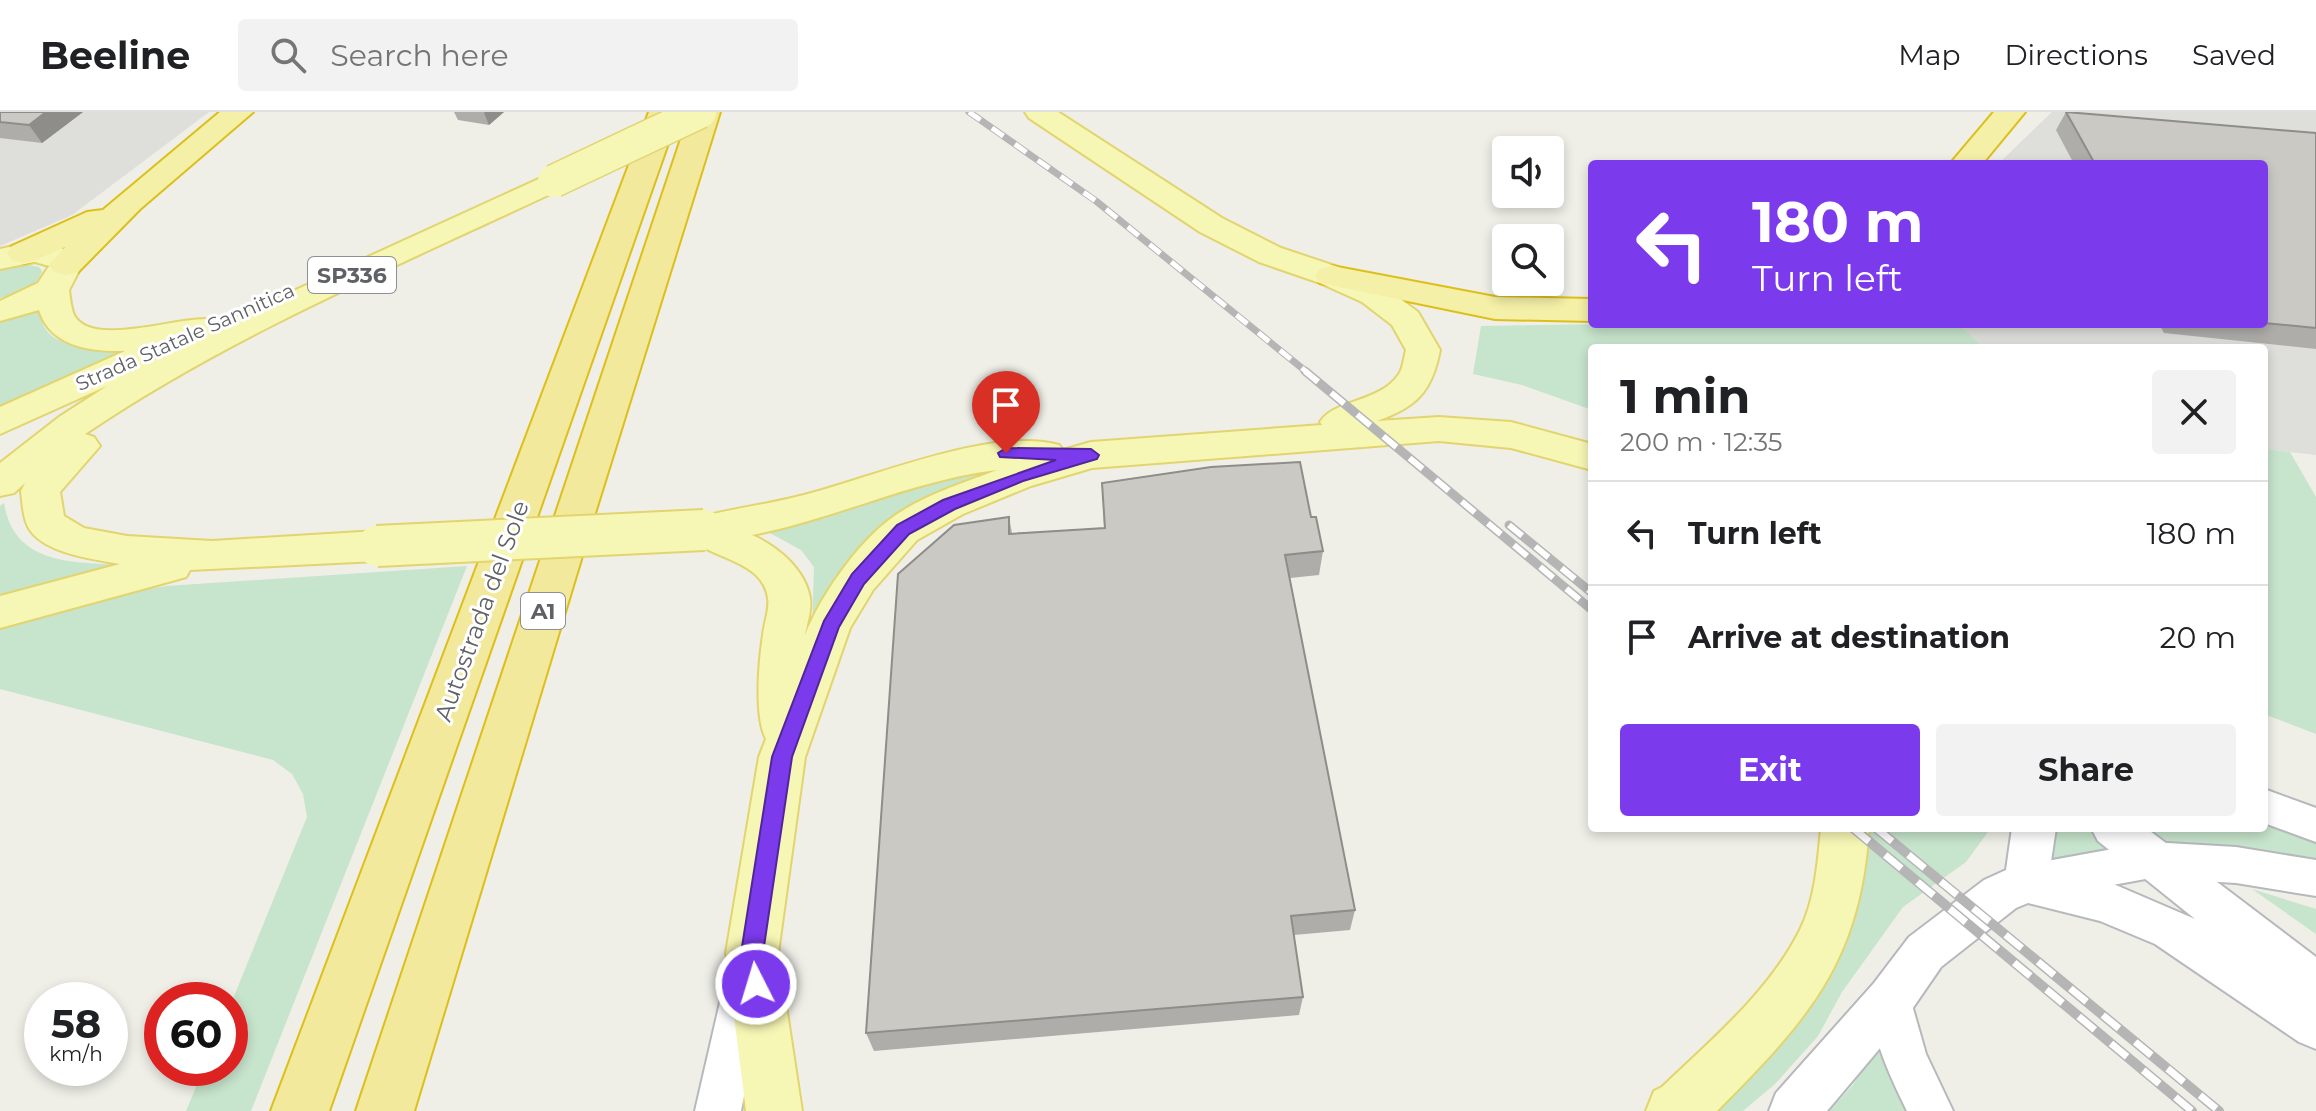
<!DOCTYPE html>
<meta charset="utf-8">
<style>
:root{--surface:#fff;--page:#f2f2f2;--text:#202124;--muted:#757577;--line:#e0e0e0;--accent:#7c3aed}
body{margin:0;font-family:Montserrat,sans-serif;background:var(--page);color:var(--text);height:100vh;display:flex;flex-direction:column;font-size:30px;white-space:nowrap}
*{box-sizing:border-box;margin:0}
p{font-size:26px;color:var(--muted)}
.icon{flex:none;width:44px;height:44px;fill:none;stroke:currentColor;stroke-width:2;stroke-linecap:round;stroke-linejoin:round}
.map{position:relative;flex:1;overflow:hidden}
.sheet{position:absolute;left:1588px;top:232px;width:680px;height:488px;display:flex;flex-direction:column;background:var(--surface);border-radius:8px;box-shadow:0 4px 12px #0003}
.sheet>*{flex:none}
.guide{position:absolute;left:1588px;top:48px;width:680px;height:168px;border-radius:8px;box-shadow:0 4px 12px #0003;background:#7c3aed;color:#fff;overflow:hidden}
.controls{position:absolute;left:1492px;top:24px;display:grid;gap:16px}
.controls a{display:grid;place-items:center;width:72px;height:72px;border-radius:8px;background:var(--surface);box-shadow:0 4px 12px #0003;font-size:40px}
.speed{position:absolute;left:24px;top:870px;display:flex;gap:16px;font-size:40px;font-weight:700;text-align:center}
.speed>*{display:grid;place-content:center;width:104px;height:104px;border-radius:50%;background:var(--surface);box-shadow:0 4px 12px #0003;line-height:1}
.speed small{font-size:20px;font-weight:400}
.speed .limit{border:12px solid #d22;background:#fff;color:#111}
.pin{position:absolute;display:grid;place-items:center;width:68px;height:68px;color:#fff;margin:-82px -34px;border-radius:50% 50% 50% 0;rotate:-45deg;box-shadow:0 0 8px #0007}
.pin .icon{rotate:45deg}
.me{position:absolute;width:88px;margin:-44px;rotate:355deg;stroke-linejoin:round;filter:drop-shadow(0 0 6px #0008)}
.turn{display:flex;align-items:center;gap:28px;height:168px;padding:0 32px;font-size:36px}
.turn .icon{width:104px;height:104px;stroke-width:2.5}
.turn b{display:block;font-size:56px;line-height:68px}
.round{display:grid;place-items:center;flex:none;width:84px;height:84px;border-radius:8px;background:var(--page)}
.summary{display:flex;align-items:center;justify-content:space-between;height:136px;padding:0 32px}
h1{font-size:48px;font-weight:700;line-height:60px}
.button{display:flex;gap:16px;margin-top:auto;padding:16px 32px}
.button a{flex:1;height:92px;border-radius:8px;background:var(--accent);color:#fff;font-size:32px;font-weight:700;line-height:92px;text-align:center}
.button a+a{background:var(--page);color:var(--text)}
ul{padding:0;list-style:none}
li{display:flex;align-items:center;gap:24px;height:104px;padding:0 32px;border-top:2px solid var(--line)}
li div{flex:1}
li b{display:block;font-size:30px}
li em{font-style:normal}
header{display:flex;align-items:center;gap:48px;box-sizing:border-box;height:112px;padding:0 40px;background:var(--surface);border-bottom:2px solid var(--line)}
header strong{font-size:38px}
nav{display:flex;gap:44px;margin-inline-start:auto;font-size:28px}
.search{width:560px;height:72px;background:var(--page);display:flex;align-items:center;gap:20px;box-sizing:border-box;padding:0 28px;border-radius:8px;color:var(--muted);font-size:30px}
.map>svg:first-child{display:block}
.industrial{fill:#dededa}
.green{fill:#c7e4cc}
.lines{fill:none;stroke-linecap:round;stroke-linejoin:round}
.tertiary-casing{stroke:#b7b8bc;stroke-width:4}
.secondary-casing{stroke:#b6b8bd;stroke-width:4}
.primary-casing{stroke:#e2d46e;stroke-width:4}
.trunk-casing{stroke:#ddbf1a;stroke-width:4}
.motorway-casing{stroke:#ddbf1a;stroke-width:4}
.tertiary{fill:#fff;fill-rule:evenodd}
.secondary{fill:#fff;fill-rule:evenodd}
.primary{fill:#f6f6b5;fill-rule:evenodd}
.trunk{fill:#f4f0a8;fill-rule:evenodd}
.motorway{fill:#f2e99c;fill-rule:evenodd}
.rail-far2-casing{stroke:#b5b5b6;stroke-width:7}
.rail-far1-casing{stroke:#b5b5b6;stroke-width:9}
.rail-casing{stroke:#b5b5b6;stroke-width:10}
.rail-far2{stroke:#fff;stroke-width:5;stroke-dasharray:14;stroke-linecap:butt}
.rail-far1{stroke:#fff;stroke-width:6;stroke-dasharray:17;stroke-linecap:butt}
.rail{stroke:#fff;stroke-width:7;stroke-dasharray:21;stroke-linecap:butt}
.primary-bridge-far1-casing{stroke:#e2d46e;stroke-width:35;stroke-linecap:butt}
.primary-bridge-casing{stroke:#e2d46e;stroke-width:44;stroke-linecap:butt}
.primary-bridge-far1{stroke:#f6f6b5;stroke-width:32}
.primary-bridge{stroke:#f6f6b5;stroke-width:40}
.wall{fill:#afada9}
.shaded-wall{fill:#8e8d89}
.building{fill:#cbc9c4;stroke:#8e8d89;stroke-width:2}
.route{fill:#7c3aed;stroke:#51269a;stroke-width:2}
.labels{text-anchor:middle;stroke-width:6;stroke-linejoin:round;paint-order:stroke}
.far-street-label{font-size:20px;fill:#5f6166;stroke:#fff}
.shield{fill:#fff;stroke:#8f9094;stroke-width:2}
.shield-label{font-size:22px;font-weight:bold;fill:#5f6166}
.street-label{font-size:24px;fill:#5f6166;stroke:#fff}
</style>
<header>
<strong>Beeline</strong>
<div class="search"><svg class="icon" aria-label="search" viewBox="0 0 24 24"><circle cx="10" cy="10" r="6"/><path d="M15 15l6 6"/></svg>Search here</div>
<nav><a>Map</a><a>Directions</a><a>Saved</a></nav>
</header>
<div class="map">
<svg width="2316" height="999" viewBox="0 0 2316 999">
<rect width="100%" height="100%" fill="#efefe8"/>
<g class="industrial">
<polygon points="0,0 209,0 72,103 0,134"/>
<polygon points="2052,0 2316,0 2316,343 2264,337 2264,236 1985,236 1958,212 2264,212 2264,52 1998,52"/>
</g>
<g class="green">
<path d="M 24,152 L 39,155 L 42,159 C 37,177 17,182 0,186 L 0,158 Z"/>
<path d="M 37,194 C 40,202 42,213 47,219 C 66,242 115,233 142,234 L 0,297 L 0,207 Z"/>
<polygon points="1611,212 1958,212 1985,236 1592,236 1592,298 1522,273 1473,262 1481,214"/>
<polygon points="2264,337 2290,340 2316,385 2316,622 2264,602"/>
<polygon points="1020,353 962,374 811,549 814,455 801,438 759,415 919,370"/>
<path d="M 4,391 C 14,453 72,450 123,453 L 0,485 L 0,394 Z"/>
<polygon points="467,454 251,999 186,999 204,956 230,956 230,894 307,705 303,682 292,662 273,648 0,577 0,516 97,486 166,474"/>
<polygon points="2264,705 2316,726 2316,755 2043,755 2049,716 2264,716"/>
<polygon points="1858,716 1991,716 1966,750 1903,795 1842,880 1818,924 1775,972 1743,999 1704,999"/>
<polygon points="2252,777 2316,797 2316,822"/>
<polygon points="1872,939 1880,942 1908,999 1829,999 1853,973"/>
</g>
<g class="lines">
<g class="tertiary-casing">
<g id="tertiary">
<polygon points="2264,677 2316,696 2316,730 2264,711"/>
<polygon points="2151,730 2236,735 2316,748 2316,784 2236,771 2151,766 2030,788 2016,783 2010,770 2016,757 2030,752"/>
<polygon points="745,853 760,859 766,873 741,999 695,999 724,873 730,859"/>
<path d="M 1891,866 L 1906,872 L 1926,942 L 1953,999 L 1907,999 C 1891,966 1861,907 1876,872 Z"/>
</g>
</g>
<g class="secondary-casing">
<polygon id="secondary" points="2012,716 2056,716 2050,756 2104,768 2195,807 2098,729 2091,716 2146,716 2316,845 2316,937 2299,930 2155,832 2100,809 2028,791 2016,796 1941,855 1908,903 1827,999 1769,999 1776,981 1874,871 1909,825 1984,768 2006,758"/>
</g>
<g class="primary-casing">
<g id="primary">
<path d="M 1025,0 L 1058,0 L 1222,106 L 1281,136 L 1344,157 L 1386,176 L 1418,200 L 1440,238 C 1432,279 1417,295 1377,309 L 1439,305 L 1511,310 L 1592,332 L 1592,358 L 1511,336 L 1439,329 L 1092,356 L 1031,374 L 963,402 L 917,428 L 873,478 L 850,516 L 805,645 L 778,841 L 802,999 L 746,999 L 726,841 L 759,645 L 766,627 C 754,604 759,549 763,523 C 764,512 770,496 768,486 C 762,444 701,448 684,418 L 690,408 C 727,397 766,393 804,383 C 872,366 992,314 1059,333 L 1063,338 L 1091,330 L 1322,313 L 1320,310 C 1334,287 1380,291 1399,262 C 1403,257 1404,245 1406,238 L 1392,213 L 1362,190 L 1320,171 L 1259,150 L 1200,120 L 1029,6 ZM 997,358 C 961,372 920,384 889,408 C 856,433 820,485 805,523 C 807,512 812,497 810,486 C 805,457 777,434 752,423 C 835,407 913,368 997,358 Z"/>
<path d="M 554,60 L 565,63 L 569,69 L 565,75 C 403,152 234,221 85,322 L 94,325 L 100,334 L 60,380 L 64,404 L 84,416 L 127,424 L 212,429 L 377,419 L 391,424 L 397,434 L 391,444 L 377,449 L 190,458 L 186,465 L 172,469 L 0,516 L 0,484 L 120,452 C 93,447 36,441 26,410 C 23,401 22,389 21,379 L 25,371 L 14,381 L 0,384 L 0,351 L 59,305 L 107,274 L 0,322 L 0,295 L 125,239 C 92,240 50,235 39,198 L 0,209 L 0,189 L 38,171 L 49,154 L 35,150 L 0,157 L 0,137 C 29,130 63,125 82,153 L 69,178 C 70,186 71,196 74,203 C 92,238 185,201 216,208 L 219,213 ZM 188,230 L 147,252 L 150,248 L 144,240 L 136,238 Z"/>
<path d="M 1821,716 L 1869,716 C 1860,851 1808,907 1717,999 L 1646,999 L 1654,979 L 1662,975 C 1711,928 1769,880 1800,818 C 1815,788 1818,749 1821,716 Z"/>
</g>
</g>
<g class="trunk-casing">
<g id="trunk">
<polygon points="220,0 253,0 140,97 78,160 66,163 54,160 49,153 65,135 36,148 24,151 12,148 7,141 12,134 87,100 103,98"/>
<polygon points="1994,0 2025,0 1982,52 1950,52"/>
<polygon points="1332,154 1495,185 1592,187 1592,209 1495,207 1320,171 1315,164 1320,157"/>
</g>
</g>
<g class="motorway-casing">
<g id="motorway">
<polygon points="649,0 679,0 329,999 271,999"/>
<polygon points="690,0 720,0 596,398 414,999 356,999"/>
</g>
</g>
<use href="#tertiary" class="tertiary"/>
<use href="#secondary" class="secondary"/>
<use href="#primary" class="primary"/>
<use href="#trunk" class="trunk"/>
<use href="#motorway" class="motorway"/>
<g class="rail-far2-casing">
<polyline id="rail-far2" points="969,0 1096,89 1308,261"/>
</g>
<g class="rail-far1-casing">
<g id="rail-far1">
<polyline points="1305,259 1592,498"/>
<polyline points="1509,413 1592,481"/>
</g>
</g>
<g class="rail-casing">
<g id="rail">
<polyline points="1853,716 2192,999"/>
<polyline points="1876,716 2219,999"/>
</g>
</g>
<use href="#rail-far2" class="rail-far2"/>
<use href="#rail-far1" class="rail-far1"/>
<use href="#rail" class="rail"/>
<g class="primary-bridge-far1-casing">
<polyline id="primary-bridge-far1" points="554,69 700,0"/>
</g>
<g class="primary-bridge-casing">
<polyline id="primary-bridge" points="377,434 704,418"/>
</g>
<use href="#primary-bridge-far1" class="primary-bridge-far1"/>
<use href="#primary-bridge" class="primary-bridge"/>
</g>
<g class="wall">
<polygon points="0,0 83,0 42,31 0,26"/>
<polygon points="454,0 504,0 489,13 458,8"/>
<polygon points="2066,0 2316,21 2316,237 2164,221 2159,212 2264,212 2264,52 2074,52 2056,18"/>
<polygon points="1102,371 1311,405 1323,439 1319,463 1290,466 1355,798 1350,818 1294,823 1303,885 1299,903 874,939 866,921 1009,405 1012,421 1104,416"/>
</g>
<g class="shaded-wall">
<polygon points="46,0 83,0 42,31 29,13"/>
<polygon points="485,0 504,0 489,13 484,1"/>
</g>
<g class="building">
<polygon points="0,0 46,0 29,13 0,10"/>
<polygon points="2066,0 2316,21 2316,216 2264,211 2264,52 2095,52"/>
<polygon points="1300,350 1311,405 1316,405 1323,439 1285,443 1355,798 1291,804 1303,885 866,921 898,462 954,413 1009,405 1009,422 1105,416 1102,371 1211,355"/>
</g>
<polygon class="route" points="1006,336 1091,337 1099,343 1097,347 1023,369 955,397 909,422 864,472 839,515 792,645 763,841 768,872 764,880 756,883 748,880 741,841 772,645 824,509 852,462 897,413 943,388 1056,348 1000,345 998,341"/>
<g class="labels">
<g class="far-street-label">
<text transform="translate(185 225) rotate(-24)" y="7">Strada Statale Sannitica</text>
</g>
<g class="shield">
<rect x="308" y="145" width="88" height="36" rx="6"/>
<rect x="521" y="481" width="44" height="36" rx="6"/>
</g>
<g class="shield-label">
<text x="352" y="171">SP336</text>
<text x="543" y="507">A1</text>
</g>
<g class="street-label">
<text transform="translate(482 499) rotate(-70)" y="8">Autostrada del Sole</text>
</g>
</g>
</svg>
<div class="controls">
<a><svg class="icon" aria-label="sound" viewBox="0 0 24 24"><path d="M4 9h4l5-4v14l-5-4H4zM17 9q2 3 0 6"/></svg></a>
<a><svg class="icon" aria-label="search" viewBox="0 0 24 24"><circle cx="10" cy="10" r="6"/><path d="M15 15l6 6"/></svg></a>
</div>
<div class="speed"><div>58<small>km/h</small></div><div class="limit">60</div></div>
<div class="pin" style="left:1006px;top:341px;background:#d93025"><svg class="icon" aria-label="arrive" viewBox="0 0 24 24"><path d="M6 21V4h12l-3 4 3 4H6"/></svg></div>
<svg class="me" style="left:756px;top:872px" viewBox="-20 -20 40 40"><circle r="17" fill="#7c3aed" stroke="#fff" stroke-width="3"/><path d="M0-11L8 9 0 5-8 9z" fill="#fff"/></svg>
<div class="guide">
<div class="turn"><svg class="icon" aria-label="left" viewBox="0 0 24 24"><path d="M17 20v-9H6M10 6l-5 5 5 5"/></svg><div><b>180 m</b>Turn left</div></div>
</div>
<section class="sheet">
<div class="summary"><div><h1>1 min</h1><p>200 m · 12:35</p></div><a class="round"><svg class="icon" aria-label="close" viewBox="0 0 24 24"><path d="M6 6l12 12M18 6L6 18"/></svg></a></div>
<ul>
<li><svg class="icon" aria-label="left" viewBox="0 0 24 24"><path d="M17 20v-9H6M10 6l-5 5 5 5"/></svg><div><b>Turn left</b></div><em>180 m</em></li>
<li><svg class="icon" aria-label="arrive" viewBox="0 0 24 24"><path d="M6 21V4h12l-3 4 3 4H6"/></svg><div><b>Arrive at destination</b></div><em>20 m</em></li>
</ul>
<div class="button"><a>Exit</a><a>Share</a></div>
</section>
</div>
